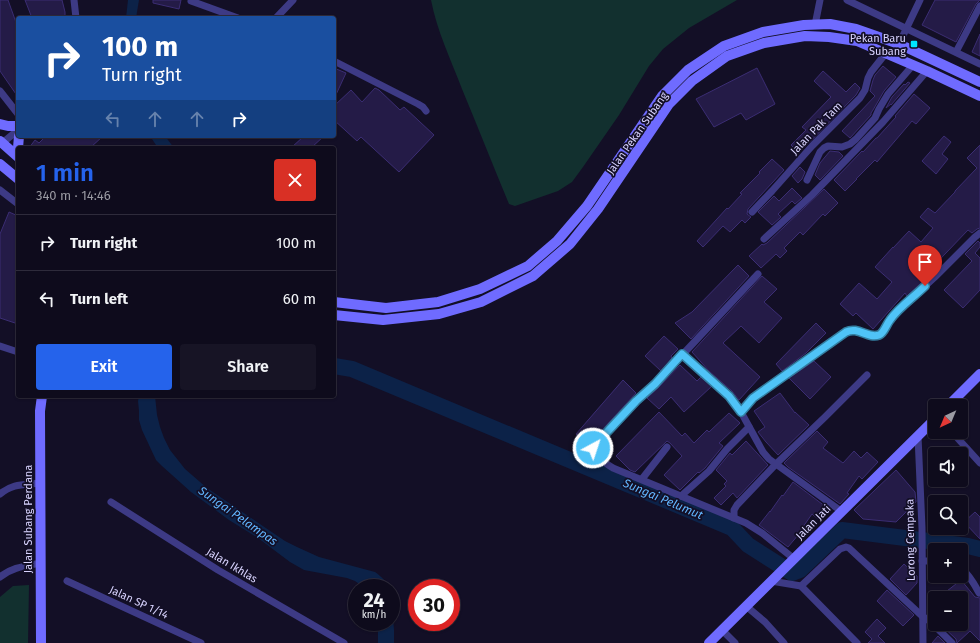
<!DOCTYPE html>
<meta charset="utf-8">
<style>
:root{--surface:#0e0b1c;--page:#171425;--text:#f1f3f6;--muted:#9b9ba3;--line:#2e2b3b;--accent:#2563eb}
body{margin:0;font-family:"Fira Sans",sans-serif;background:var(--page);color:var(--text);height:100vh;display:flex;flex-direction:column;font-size:15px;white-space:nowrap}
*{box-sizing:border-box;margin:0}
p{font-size:13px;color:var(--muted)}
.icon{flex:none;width:22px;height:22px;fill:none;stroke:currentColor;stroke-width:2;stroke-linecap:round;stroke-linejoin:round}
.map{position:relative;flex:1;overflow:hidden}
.drawer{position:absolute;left:16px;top:146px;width:320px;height:252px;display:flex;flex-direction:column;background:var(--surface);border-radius:4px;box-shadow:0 1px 3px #0004,0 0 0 1px var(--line)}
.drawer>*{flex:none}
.guide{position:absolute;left:16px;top:16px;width:320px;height:122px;border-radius:4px;box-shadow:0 1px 3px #0004,0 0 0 1px var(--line);background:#1a4fa0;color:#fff;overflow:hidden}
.needle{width:26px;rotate:224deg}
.controls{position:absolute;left:928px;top:399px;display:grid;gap:8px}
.controls a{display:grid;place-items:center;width:40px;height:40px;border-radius:4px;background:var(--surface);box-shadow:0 1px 3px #0004,0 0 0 1px var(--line);font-size:20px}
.speed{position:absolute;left:348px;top:579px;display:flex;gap:8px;font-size:20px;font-weight:700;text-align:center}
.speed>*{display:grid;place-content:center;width:52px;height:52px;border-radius:50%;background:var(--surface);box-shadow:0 1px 3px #0004,0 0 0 1px var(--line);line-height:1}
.speed small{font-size:10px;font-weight:400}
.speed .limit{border:6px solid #d22;background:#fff;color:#111}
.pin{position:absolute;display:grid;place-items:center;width:34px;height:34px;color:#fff;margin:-41px -17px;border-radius:50% 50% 50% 0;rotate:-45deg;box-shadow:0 0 4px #0007}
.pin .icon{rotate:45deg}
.me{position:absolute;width:44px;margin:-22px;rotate:40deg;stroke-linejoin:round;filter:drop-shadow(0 0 3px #0008)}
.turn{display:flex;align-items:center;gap:14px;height:84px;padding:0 20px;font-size:18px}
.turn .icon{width:52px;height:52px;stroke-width:2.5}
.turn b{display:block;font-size:28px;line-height:34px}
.lanes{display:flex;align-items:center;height:38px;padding:0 20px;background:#0003;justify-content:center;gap:20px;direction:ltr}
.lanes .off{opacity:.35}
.round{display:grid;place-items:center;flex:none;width:42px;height:42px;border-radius:4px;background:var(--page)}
.summary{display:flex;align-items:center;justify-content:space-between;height:68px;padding:0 20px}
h1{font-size:24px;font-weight:600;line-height:30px;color:var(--accent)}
.action{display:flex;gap:8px;margin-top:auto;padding:8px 20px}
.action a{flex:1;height:46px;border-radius:4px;background:var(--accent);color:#fff;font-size:16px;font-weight:600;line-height:46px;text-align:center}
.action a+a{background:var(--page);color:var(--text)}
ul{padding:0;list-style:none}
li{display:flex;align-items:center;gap:12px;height:56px;padding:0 20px;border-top:1px solid var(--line)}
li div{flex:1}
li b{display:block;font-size:15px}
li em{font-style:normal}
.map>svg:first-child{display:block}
.green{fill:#12302f}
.water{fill:#0c2248}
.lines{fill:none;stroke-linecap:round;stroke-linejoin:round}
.river{stroke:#0c2248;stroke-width:16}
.building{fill:#241b47;stroke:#3b2d73}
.street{stroke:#3d3a85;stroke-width:7}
.secondary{stroke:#6f6bff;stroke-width:10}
.route-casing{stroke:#337fa1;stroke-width:10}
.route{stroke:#4fc3f7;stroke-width:7}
.poi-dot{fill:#00e5ff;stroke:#130f26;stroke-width:1.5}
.labels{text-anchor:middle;stroke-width:3.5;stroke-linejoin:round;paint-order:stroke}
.poi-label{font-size:11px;fill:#d9d4ff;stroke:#130f26;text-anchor:end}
.street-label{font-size:11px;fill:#d9d4ff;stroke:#130f26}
.water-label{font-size:12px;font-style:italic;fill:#62b6ff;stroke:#130f26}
</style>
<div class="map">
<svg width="980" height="643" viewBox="0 0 980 643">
<rect width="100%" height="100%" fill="#130f26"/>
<g class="green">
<path d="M 431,0 L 737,0 L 689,28 L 663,49 L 649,66 L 619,115 L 583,167 L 572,182 L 558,191 L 515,206 L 509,204 C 493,166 478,127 462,89 C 451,60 437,31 431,0 Z"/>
<polygon points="29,585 28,643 0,643 0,597 13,586"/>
</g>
<g class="water">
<polygon points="128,0 139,0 136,18 126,18"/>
<polygon points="150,136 165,136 174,148 158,148"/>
<path d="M 139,396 L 155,396 L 157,415 L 160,427 L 164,438 L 170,450 L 185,469 L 207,488 L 285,541 L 297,547 L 319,557 L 375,572 C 382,577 386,581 389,588 L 365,588 L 355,581 L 347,578 L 304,570 L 290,562 L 258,538 L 229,520 L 191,492 L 162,466 L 156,460 L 142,430 L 139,420 L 139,411 L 138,401 Z"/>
<polygon points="391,595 394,630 394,643 378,643 378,622 391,622"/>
</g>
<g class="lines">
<polyline class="river" points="334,366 352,369 732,528 748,545 792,573 800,570 842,530 968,546 980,549"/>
</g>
<g class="building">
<polygon points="0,0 8,0 18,28 18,97 0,71"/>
<polygon points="25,0 62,0 65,12 65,18 32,18"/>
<polygon points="153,0 181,0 179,9 153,3"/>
<polygon points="935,0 980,0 976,4 956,42 922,25"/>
<polygon points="980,34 980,56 972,52"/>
<polygon points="883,66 896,77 884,91 873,110 871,113 871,115 850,138 842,131 875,96 870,91 873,80 875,75"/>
<polygon points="334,68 346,73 334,99"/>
<polygon points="757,68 775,104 746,120 741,113 714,127 696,99"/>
<polygon points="823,71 846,92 855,83 860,88 856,95 799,153 791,145 806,130 802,127 831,97 814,81"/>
<polygon points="908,82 910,83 891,105 891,104 886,108 892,97 904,84 905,85"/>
<polygon points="375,88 379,90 400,110 404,107 434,135 399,172 361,137 357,141 334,120 334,106 351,90 362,102"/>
<polygon points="914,94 930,108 916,124 912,121 877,162 875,160 856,179 857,179 845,191 834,180 862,151 863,152 876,138 877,138 896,117 895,116"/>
<polygon points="46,136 103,136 90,148 29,148 35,140 39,143"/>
<polygon points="304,136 324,136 311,148 291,148"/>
<polygon points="944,136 951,142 942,154 948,159 936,174 922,161"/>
<polygon points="980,145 980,228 977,229 972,233 968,230 924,276 926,277 922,282 907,296 905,293 873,329 856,313 853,316 840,304 859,283 877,299 892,282 875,267 893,247 893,248 909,231 921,242 933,228 920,217 928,208 935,213 955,192 955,191 977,168 967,158"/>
<polygon points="830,151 839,152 843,156 820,180 815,175 820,163"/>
<polygon points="772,159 784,170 748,209 747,214 751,217 745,223 742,220 730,232 723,226 703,247 697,241 727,208 728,209 742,194 740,193 760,173 759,172"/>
<polygon points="800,167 805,172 802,179 798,183 792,176"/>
<polygon points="792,188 802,198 795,204 792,201 778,214 781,217 772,225 758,212 774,196 779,201"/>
<polygon points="824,189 838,203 825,216 823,214 803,235 800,232 784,248 787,251 780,258 776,254 761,268 749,256 762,244 763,245 767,243"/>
<polygon points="9,212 18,216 18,324 0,318 0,234"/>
<polygon points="978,241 980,243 980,247 975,253 980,258 980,290 963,308 944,290 972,261 965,254"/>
<polygon points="738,265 749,276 691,339 675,323 692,312"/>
<polygon points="762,276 777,289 764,302 782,318 759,343 741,326 723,343 760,377 739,400 732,391 709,371 692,352"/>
<polygon points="816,323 826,333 806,353 782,371 776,364"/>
<polygon points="664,336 678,349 671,356 672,358 661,371 645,356"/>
<polygon points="814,361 831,377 810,399 789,378"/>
<polygon points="680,365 697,381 701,377 712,386 684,412 671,397 659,409 647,398 659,387"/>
<polygon points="623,380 636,393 590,443 589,446 576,434"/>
<polygon points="780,393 795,413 795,412 809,425 778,455 766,442 758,432 765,427 754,411"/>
<polygon points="659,412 682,436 685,433 694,443 707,430 709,432 729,413 740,423 719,443 723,446 705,468 699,473 698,472 680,490 664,475 682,456 670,443 667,441 635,472 630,470 616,456"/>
<polygon points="817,431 828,442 823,448 843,463 854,451 861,458 867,452 878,462 862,479 859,476 847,493 849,494 840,504 788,467 784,463"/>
<polygon points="746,441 768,465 737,498 733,493 721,505 714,498 726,486 724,484 727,481 716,470 730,453 732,455"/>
<polygon points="896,470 915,492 916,502 896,522 863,519 854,510"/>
<polygon points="793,482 826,507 818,519 812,514 798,534 799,534 788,547 759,525 770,511 770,512 782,495 783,496"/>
<polygon points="975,512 980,517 980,539 964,522"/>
<polygon points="904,564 917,576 917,583 906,595 890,579"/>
<polygon points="961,580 975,597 980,598 980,641 970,631 957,643 956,639 940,624 961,624 961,598 953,598 947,591"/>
<polygon points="887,590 914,615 903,626 877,601"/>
<polygon points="877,619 886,628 878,636 885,643 868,643 872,639 865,632"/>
<polygon points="938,636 945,643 932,643"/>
</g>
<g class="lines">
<g class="street">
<polyline points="74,0 76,18"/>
<polyline points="847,0 980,64"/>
<polyline points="191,1 238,18"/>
<polyline points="276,18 293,0"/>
<polyline points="815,25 820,0"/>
<polyline points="899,44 920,0"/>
<polyline points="956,52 980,6"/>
<polyline points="334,61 418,104 423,107 426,111"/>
<polyline points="0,91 18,114"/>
<polyline points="1,142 6,140 18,130"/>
<polyline points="807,180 820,152 824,148 828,146 842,147 850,144 856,139 875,118 879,109 888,94 913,65"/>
<polyline points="0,190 18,204"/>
<polyline points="752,212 772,191 812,146 860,98 865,90 868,78 871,72 886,53"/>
<polyline points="764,239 812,195 883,122 927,71"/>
<path d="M 758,274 L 655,384 L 636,401 L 594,446 L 593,451 C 598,459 605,463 613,468 L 746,523 L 762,533 L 793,558"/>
<polyline points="0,346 18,352"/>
<polyline points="682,354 729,395 741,412 763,452 769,459 841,511"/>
<polyline points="741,412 753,398 846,331 850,330 854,330 873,336 878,335 882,333 890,320 896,313 935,277 975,237 980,233"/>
<polyline points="952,432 980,463"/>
<polyline points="918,436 922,528 923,643"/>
<polyline points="642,479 667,447"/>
<path d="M 0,494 C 13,483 24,485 40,483"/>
<polyline points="681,496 709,471 727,449 749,427"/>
<polyline points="111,502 218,570 344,643"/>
<polyline points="734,518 734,510 737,505 776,464 825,417 867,375"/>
<polyline points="922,561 935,561"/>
<path d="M 961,568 C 969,575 974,583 979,593"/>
<path d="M 0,577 C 12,567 26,566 41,563"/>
<polyline points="67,581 201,643"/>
<polyline points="771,581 801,586 857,643"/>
<polyline points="801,586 840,549 846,547 849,548 922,616 931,622 952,643"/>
<polyline points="746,606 765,622 784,643"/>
<polyline points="722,630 735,643"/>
</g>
<g class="secondary">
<polyline points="0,124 8,126 18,126"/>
<polyline points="0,141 18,157"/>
<polyline points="18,148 19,136"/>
<polyline points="0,164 18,179"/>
<polyline points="334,302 386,308 438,302 480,289 528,266 557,241 587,206 662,96 688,70 724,46 763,32 804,25 830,24 856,29 899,44 980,82"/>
<polyline points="334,315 383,320 439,314 481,302 533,276 570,244 598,209 669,104 692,81 727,56 764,43 805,36 829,37 857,41 927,71 980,96"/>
<polyline points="948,406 980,374"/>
<polyline points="41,643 40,411 42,396"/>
<polyline points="709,643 935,419"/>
</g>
</g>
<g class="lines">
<g class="route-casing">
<path id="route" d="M 593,448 L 594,446 L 636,401 L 655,384 L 682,354 L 729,396 L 741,412 L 753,398 L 846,332 C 858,326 868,339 879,335 C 884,333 886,325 890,320 C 898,308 914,297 925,286"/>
</g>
<use href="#route" class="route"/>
</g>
<rect class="poi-dot" x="910" y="40" width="8" height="8" rx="2"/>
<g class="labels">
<g class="poi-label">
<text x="906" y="42">Pekan Baru<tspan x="906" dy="13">Subang</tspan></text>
</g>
<g class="street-label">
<text transform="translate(816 128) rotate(-46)" y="4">Jalan Pak Tam</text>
<text transform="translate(637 133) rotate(-55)" y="4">Jalan Pekan Subang</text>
<text transform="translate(28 519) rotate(-90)" y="4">Jalan Subang Perdana</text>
<text transform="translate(813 522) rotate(-45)" y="4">Jalan Jati</text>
<text transform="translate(910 540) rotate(-91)" y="4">Lorong Cempaka</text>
<text transform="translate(232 565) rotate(31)" y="4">Jalan Ikhlas</text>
<text transform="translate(139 602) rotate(25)" y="4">Jalan SP 1/14</text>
</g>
<g class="water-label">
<text transform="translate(663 499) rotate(23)" y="4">Sungai Pelumut</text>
<text transform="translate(238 516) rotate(35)" y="4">Sungai Pelampas</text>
</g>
</g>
</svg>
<div class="controls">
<a><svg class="needle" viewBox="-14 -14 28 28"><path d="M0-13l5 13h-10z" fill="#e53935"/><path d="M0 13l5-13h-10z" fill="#9b9ba3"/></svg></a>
<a><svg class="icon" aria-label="sound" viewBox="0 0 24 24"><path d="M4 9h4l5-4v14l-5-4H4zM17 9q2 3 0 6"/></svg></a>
<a><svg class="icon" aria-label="search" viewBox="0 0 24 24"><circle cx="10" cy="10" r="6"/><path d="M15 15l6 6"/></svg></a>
<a>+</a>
<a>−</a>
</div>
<div class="speed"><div>24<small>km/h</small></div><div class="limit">30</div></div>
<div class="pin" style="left:925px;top:286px;background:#d93025"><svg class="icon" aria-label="arrive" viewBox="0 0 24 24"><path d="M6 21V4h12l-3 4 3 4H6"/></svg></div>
<svg class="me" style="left:593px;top:448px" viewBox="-20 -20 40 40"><circle r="17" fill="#4fc3f7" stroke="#fff" stroke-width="3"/><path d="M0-11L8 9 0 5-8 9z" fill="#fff"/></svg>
<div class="guide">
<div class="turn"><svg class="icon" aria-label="right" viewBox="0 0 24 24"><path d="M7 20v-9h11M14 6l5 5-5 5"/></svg><div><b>100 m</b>Turn right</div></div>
<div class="lanes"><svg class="icon off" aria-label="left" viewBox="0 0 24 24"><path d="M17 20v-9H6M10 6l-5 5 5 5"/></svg><svg class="icon off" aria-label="ahead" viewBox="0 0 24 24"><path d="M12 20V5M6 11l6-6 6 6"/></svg><svg class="icon off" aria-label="ahead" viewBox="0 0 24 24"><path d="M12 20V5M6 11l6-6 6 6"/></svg><svg class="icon" aria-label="right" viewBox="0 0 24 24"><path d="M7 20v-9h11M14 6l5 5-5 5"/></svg></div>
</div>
<section class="drawer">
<div class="summary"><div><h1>1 min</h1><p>340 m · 14:46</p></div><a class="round" style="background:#d93025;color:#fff"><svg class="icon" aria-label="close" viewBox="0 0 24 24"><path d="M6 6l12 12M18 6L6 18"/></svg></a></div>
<ul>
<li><svg class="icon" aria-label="right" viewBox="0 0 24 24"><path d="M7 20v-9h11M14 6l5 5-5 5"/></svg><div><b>Turn right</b></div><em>100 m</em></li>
<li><svg class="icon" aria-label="left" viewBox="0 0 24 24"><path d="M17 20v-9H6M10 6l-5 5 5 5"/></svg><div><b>Turn left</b></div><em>60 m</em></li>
</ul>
<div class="action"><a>Exit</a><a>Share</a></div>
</section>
</div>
